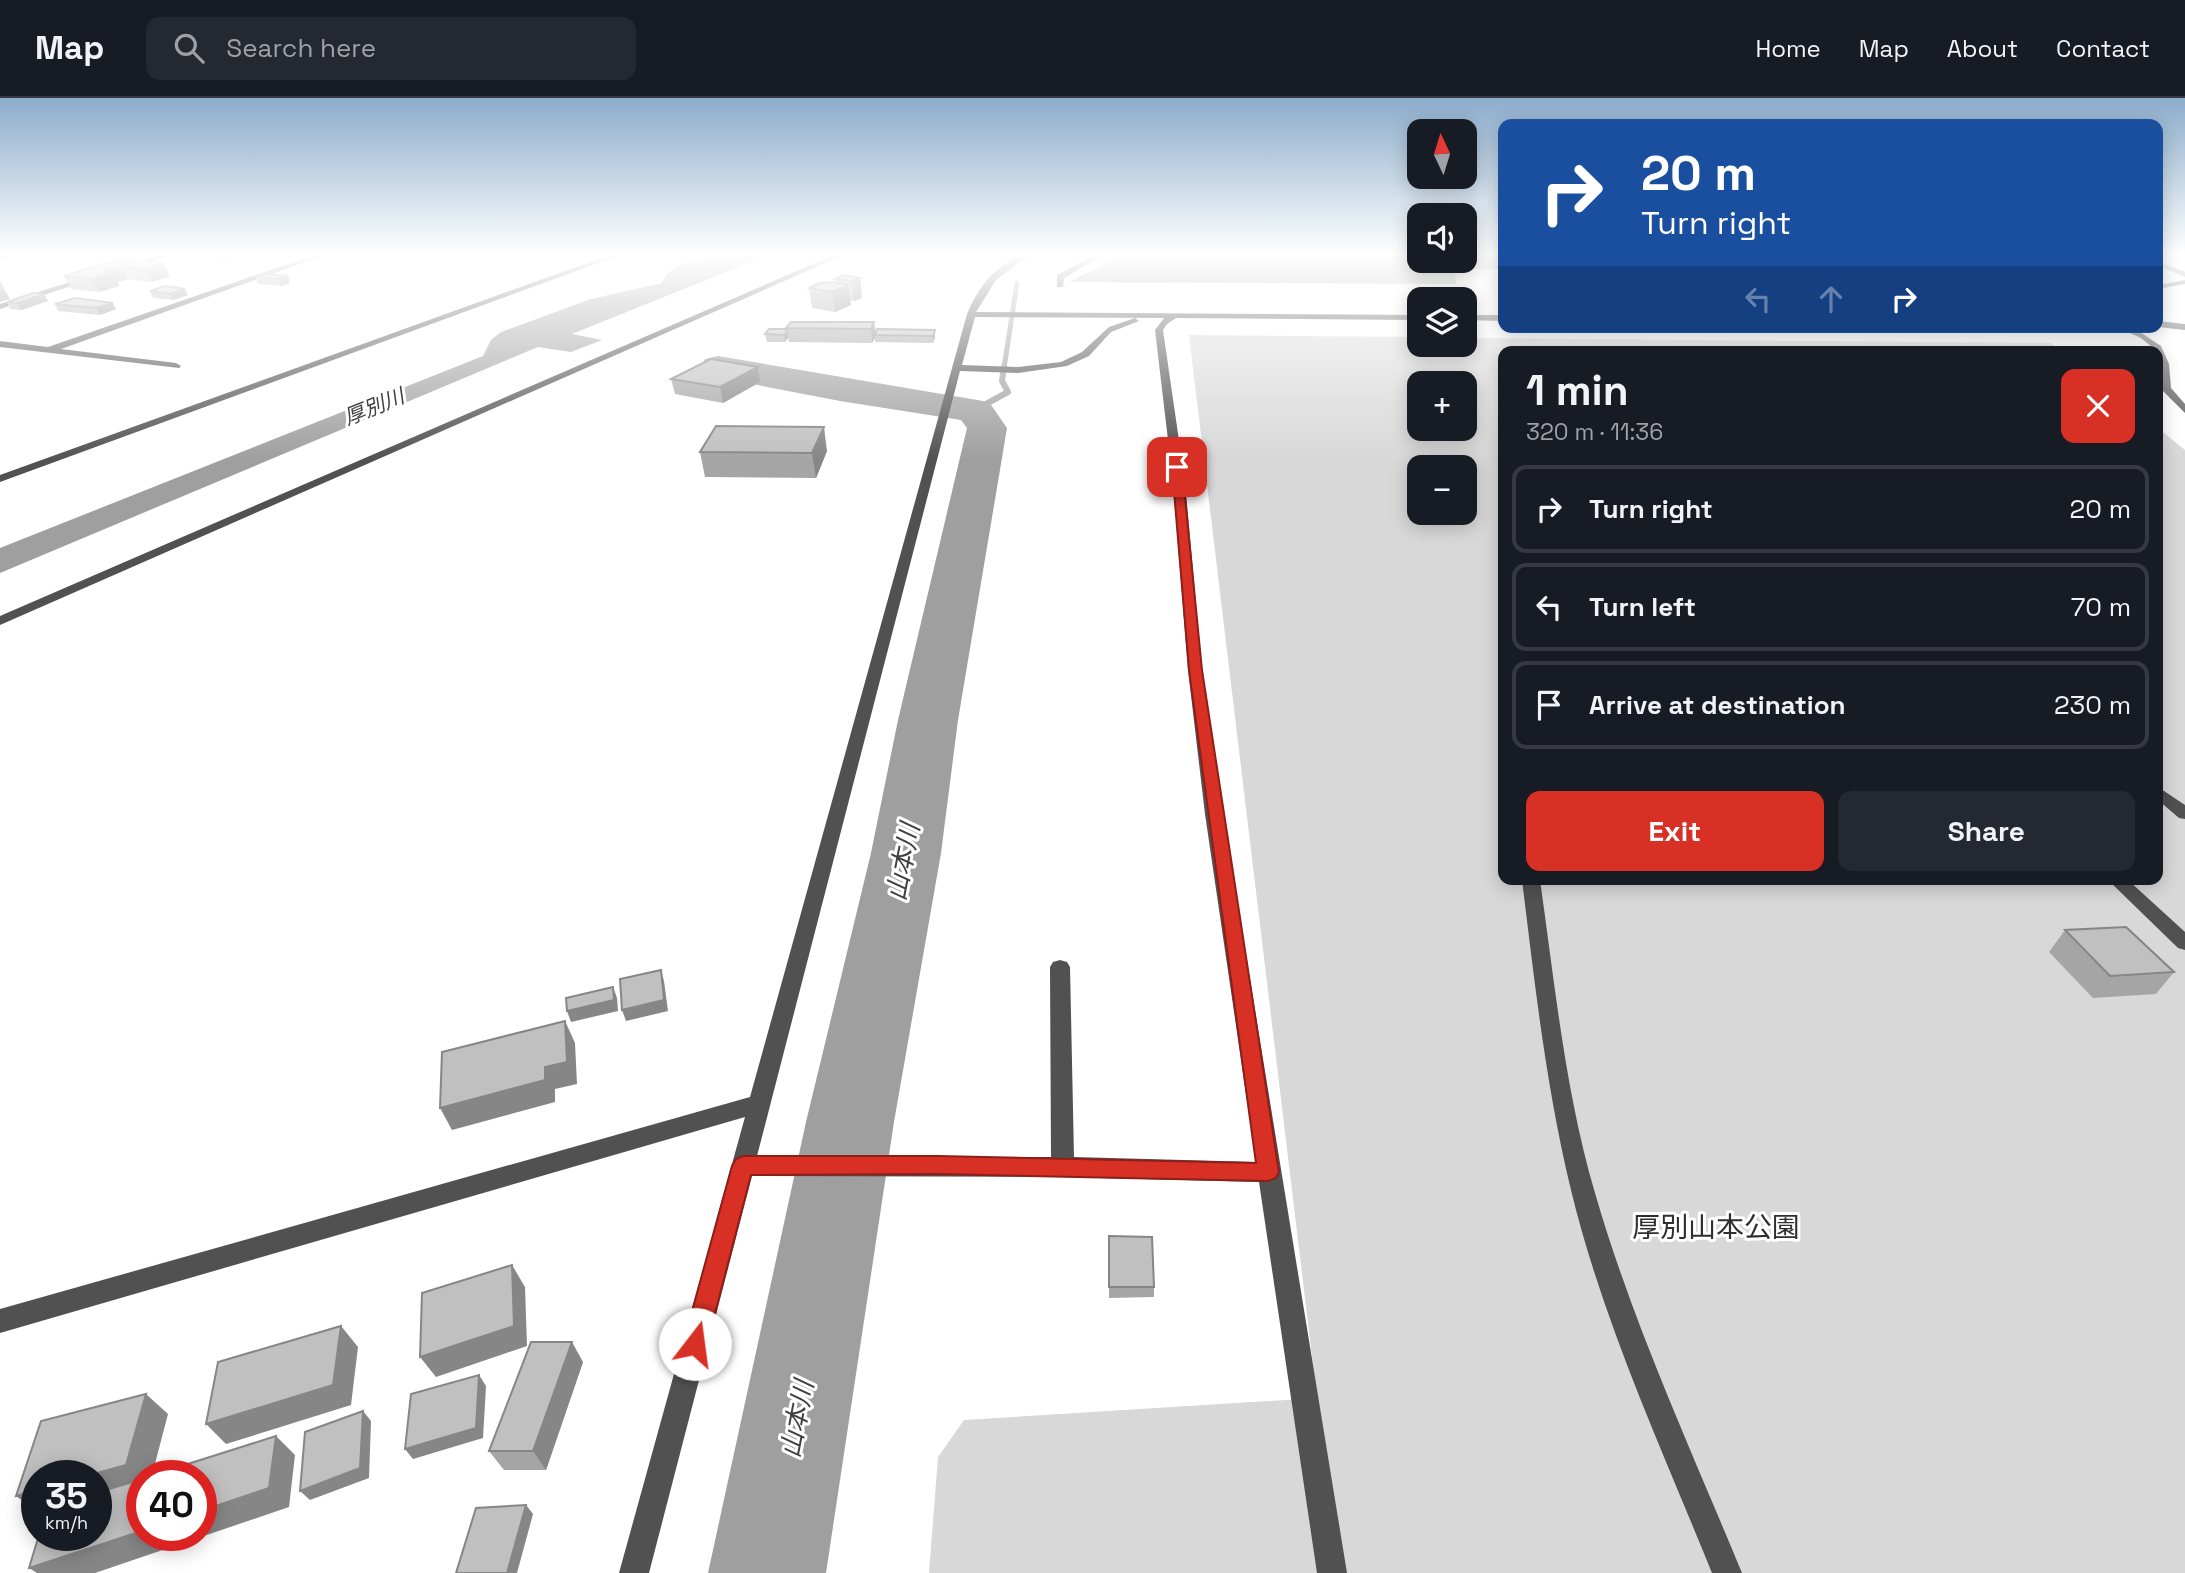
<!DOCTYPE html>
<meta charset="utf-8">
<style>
:root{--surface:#171b24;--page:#242831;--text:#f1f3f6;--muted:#9ea1a6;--line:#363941;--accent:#d93025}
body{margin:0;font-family:"Space Grotesk","Noto Sans JP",sans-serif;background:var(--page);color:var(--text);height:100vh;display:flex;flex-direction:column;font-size:26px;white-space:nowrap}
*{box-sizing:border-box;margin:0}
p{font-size:23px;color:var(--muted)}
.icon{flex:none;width:38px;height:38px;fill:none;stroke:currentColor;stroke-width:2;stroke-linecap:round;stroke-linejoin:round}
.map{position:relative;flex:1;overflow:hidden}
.details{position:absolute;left:1498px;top:248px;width:665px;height:539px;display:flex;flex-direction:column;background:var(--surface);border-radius:14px;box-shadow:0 4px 18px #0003}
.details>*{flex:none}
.top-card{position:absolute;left:1498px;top:21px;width:665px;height:214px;border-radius:14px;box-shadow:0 4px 18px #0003;background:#1a4fa0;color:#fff;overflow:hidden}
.needle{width:46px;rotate:356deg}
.controls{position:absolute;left:1407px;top:21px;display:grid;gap:14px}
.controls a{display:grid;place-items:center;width:70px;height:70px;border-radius:14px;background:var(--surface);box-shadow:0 4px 18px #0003;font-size:35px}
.speed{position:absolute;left:21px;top:1362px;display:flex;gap:14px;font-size:35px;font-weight:700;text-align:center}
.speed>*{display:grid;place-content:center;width:91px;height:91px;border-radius:50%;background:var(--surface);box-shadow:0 4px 18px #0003;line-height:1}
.speed small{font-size:18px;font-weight:400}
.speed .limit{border:10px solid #d22;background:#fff;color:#111}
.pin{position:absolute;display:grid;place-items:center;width:60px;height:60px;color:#fff;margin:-30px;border-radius:14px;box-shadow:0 4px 10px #0006}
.me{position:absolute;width:77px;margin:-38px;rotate:15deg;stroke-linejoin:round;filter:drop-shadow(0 0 5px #0008)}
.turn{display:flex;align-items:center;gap:24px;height:147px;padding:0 28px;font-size:32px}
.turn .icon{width:91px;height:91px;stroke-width:2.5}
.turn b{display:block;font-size:49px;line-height:60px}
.lanes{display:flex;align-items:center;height:66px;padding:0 28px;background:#0003;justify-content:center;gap:35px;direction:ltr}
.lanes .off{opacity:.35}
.round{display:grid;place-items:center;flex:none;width:74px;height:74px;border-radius:14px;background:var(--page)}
.summary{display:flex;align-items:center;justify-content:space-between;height:119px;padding:0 28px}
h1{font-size:42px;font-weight:700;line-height:52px}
.cta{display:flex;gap:14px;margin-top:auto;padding:14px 28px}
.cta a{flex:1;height:80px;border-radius:14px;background:var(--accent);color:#fff;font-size:28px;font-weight:700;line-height:80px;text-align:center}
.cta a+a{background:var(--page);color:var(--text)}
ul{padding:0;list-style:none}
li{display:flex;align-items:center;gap:21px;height:88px;margin:0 14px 10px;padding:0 14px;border:4px solid var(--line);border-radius:14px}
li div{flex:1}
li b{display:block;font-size:26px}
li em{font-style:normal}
header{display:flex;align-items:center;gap:42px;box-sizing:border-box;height:98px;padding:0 35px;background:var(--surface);border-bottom:2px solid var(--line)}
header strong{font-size:33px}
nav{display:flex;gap:38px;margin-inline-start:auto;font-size:24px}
.search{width:490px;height:63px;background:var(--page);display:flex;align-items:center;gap:18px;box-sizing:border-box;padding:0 24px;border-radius:14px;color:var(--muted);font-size:26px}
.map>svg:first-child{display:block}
.green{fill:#d8d8d8;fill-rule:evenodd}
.water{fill:#9f9f9f}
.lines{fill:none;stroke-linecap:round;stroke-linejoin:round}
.stream-far1{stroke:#9f9f9f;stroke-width:5}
.stream{stroke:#9f9f9f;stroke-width:6}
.river{fill:#9f9f9f;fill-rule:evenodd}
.minor{fill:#515151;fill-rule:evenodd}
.wall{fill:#a5a5a5}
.shaded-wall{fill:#868686}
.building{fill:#c0c0c0;stroke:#868686;stroke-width:2}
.route{fill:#d93025;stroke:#8d1f18;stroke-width:2}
.labels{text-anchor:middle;stroke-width:6;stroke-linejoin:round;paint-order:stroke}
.far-water-label{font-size:21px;font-style:italic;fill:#404040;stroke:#fff}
.water-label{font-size:26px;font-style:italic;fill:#404040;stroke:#fff}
.near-park-label{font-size:28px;fill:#2f2f2f;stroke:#fff}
</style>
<header>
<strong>Map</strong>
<div class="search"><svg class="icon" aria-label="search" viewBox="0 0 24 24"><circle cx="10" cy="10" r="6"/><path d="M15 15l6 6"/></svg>Search here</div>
<nav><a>Home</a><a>Map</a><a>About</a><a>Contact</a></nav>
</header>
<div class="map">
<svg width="2185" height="1475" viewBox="0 0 2185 1475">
<rect width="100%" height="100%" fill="#fff"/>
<path class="green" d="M 1189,237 L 1419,239 L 1419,247 L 1465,247 L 1465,240 L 2051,245 L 2062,254 L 1503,254 L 1503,782 L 2158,782 L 2158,330 L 2185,352 L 2185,1475 L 929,1475 L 938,1359 L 964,1322 L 1317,1300 ZM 1419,285 L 1465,285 L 1465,331 L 1419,331 ZM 1419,369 L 1465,369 L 1465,415 L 1419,415 Z"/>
<g class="water">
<path d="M 727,156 L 771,156 L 572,236 L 602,242 L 571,254 L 538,249 L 0,475 L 0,450 L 483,258 L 491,242 L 501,234 L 591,201 L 662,185 C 672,162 705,160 727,156 Z"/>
<polygon points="1125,156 1419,156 1419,163 1465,163 1465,156 1503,156 1503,171 1455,171 1456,186 1069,184"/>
</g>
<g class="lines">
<polyline class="stream-far1" points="1004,270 1017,185"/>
<polyline class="stream" points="975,312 1008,294 1002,283 1004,268"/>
<polygon class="river" points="718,258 989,304 1007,330 958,622 941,755 894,1024 826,1475 708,1475 806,1024 871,755 898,622 967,330 961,322 840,303 705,277 700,269 705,261"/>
<g class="minor">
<polygon points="16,156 16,158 0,162 0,158"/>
<polygon points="161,156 173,156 126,173 119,171"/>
<polygon points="317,156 328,156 61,251 176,265 181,268 179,270 0,249 0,243 48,249"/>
<polygon points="612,156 623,156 0,384 0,377"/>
<polygon points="836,156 846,156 0,527 0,518"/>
<path d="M 1021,156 L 1031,156 L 996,182 L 976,214 L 1419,217 L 1419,222 L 1176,220 L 1167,226 L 1163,232 L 1185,384 L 1202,572 L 1223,716 L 1347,1475 L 1317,1475 L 1259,1084 L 1063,1079 L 752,1078 L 649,1475 L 619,1475 L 745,1019 L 0,1235 L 0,1211 L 750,999 L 967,216 C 978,189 995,169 1021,156 ZM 975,219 L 1164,220 L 1155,232 L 1173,384 L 1188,572 L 1205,716 L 1256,1064 L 1074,1059 L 1070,869 L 1067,864 L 1060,862 L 1053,864 L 1050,869 L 1051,1059 L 757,1058 L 960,273 L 1018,275 L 1067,268 L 1089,258 L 1111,234 L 1139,223 L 1135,220 L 1109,229 L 1082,254 L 1061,264 L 1018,269 L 962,267 Z"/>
<polygon points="1096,156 1105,156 1064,180 1063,189 1057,189 1057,177"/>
<polygon points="2158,163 2185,174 2185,179 2158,168"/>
<polygon points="86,179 93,181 0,211 0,206"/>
<polygon points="2185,182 2185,186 2158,191 2158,187"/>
<polygon points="1503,217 1503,223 1465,222 1465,217"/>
<polygon points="2158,223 2185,226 2185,232 2158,229"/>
<polygon points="2117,229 2137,232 2161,248 2169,266 2171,290 2185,306 2185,315 2161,291 2158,254 2141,240"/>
<polygon points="2158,689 2185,707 2185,721 2179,720 2158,702"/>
<path d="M 1522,782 L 1540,782 C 1555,887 1565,993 1595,1095 C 1633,1226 1690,1349 1742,1475 L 1712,1475 C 1661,1349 1603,1224 1571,1092 C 1546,989 1535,887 1522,782 Z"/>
<polygon points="2108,782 2128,782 2185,834 2185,852 2178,850"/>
</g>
</g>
<g class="wall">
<polygon points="214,156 243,157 228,161 216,160"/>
<polygon points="120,161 170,178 152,184 127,181 118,184 119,188 99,194 71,191 64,178"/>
<polygon points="288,178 290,185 281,188 258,186 255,179"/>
<polygon points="860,180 862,200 854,203 850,202 851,207 835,214 812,210 809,190 836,185 835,181"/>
<polygon points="150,193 188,197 173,202 153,200"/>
<polygon points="44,196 48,203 21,212 10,211 7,204"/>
<polygon points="55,206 116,211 100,217 58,213"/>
<polygon points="874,224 875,236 935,232 935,239 933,245 875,244 875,240 872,245 789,244 788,240 785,244 767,244 765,236 786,231 786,230"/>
<polygon points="758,269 760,284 723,305 675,296 671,281"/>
<polygon points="827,353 816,380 705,379 700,354"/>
<polygon points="2065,832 2174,874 2156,896 2093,900 2049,854"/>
<polygon points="1109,1138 1154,1189 1154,1199 1109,1200"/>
<polygon points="583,1264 546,1372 504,1372 489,1353"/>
</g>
<g class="shaded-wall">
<polygon points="226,156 242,156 243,157 228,161"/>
<polygon points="164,165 170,178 152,184 146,171"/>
<polygon points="121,168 127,181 118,184 119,188 99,194 92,181 104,173"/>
<polygon points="288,178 290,185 281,188 278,181"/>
<polygon points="860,180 862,200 854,203 852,183"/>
<polygon points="0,183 10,201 0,204"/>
<polygon points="848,187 851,207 835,214 832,194"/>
<polygon points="185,191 188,197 173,202 170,196"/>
<polygon points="44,196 48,203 21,212 18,205"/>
<polygon points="113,205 116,211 100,217 96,210"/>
<polygon points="874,224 876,237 875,237 875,240 872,245 871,231"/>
<polygon points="935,232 935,239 933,245 933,238"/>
<polygon points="787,233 788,240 785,244 784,237"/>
<polygon points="758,269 760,284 723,305 720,289"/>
<polygon points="824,329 827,353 816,380 812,355"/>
<polygon points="661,872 664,883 668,913 626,923 622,912"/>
<polygon points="613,889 617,900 618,913 571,924 567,913"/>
<polygon points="565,923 575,945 577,986 555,991 555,1004 452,1032 440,1010 545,969"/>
<polygon points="512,1167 525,1189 527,1248 436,1279 420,1259"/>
<polygon points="341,1228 358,1249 351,1307 226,1346 206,1326"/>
<polygon points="572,1244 583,1264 546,1372 533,1353"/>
<polygon points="479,1277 486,1288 483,1340 413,1361 405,1351"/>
<polygon points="146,1296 168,1316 152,1377 142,1377 142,1388 96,1402 96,1377 90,1377"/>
<polygon points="363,1313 371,1323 369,1380 310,1402 300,1393"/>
<polygon points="276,1338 295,1357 289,1409 95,1475 37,1475 29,1470 142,1433 142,1437 201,1437 201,1413"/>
<polygon points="37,1392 37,1413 16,1398"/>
<polygon points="526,1407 533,1416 517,1475 507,1475"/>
</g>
<g class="building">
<polygon points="120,161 164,165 146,171 121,168 104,173 113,174 92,181 64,178"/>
<polygon points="265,176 288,178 278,181 255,179"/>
<polygon points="844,177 860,180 852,183 835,181"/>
<polygon points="832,184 848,187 832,194 809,190 819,185"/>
<polygon points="165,188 185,191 170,196 150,193"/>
<polygon points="33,195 44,196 18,205 7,204"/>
<polygon points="75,200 113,205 96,210 55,206"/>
<polygon points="791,224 874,224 871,231 786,230"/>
<polygon points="769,231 786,231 787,233 784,237 765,236"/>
<polygon points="877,231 935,232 933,238 875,237"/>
<polygon points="711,261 758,269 720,289 671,281"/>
<polygon points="716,328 824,329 812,355 700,354"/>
<polygon points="2126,829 2174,874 2110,878 2065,832"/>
<polygon points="661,872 664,902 622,912 620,881"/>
<polygon points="613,889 614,902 567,913 566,900"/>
<polygon points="565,923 567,964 545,969 545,982 440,1010 442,954"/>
<polygon points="1109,1138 1152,1139 1154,1189 1109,1189"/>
<polygon points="512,1167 514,1228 420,1259 422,1195"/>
<polygon points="341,1228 333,1287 206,1326 218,1264"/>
<polygon points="531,1244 572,1244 533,1353 489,1353"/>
<polygon points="479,1277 476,1330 405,1351 411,1296"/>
<polygon points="146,1296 126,1367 90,1377 37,1377 37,1392 16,1398 41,1323"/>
<polygon points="363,1313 360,1370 300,1393 305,1334"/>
<polygon points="276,1338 269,1390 201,1413 201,1377 153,1377"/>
<polygon points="142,1381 142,1433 29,1470 39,1437 96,1437 96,1395"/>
<polygon points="526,1407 507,1475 456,1475 476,1410"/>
</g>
<linearGradient id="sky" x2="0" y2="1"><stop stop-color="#8baccb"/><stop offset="0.43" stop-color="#fff"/><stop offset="1" stop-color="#fff" stop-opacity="0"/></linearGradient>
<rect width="2185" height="363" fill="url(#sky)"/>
<polygon class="route" points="1177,366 1182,369 1202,572 1279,1074 1276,1080 1268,1083 938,1076 751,1077 707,1246 704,1254 695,1257 687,1254 683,1246 732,1068 736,1061 743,1058 938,1058 1256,1065 1189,572 1172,369"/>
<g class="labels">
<g class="far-water-label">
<text transform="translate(374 309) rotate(-22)" y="7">厚別川</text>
</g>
<g class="water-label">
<text transform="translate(903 764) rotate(-79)" y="9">山本川</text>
<text transform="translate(797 1321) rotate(-79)" y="9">山本川</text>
</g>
<g class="near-park-label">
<text x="1716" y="1139">厚別山本公園</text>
</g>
</g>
</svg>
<div class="controls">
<a><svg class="needle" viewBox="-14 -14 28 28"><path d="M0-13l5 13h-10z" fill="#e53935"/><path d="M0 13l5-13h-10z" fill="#9ea1a6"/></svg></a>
<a><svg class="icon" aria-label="sound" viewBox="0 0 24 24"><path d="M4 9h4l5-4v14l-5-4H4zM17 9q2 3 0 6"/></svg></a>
<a><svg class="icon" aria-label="layers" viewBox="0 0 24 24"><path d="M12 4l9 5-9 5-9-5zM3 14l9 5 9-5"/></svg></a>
<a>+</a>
<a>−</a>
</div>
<div class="speed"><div>35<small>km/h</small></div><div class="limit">40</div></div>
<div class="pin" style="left:1177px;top:369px;background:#d93025"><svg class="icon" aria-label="arrive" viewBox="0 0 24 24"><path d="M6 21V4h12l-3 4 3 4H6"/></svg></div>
<svg class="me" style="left:695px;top:1246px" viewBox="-20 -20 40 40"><circle r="19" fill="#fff"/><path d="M0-13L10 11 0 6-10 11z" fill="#d93025"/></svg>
<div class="top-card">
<div class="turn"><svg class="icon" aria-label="right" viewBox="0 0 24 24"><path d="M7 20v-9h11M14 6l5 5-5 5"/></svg><div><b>20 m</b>Turn right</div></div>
<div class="lanes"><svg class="icon off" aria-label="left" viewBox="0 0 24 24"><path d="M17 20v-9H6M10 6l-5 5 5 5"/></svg><svg class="icon off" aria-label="ahead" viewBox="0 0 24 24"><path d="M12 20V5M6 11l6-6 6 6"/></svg><svg class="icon" aria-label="right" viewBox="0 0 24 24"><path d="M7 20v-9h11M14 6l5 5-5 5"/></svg></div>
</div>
<section class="details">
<div class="summary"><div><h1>1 min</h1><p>320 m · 11:36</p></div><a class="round" style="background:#d93025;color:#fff"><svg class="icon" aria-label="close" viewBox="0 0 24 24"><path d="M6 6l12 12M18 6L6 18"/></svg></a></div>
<ul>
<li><svg class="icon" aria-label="right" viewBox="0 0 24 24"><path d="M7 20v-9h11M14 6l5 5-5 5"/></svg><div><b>Turn right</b></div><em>20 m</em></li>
<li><svg class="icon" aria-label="left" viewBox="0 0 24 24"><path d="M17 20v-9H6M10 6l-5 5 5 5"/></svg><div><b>Turn left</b></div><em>70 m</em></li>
<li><svg class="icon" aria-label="arrive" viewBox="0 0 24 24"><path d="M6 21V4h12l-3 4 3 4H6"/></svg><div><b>Arrive at destination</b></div><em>230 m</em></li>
</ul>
<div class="cta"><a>Exit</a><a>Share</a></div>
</section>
</div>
